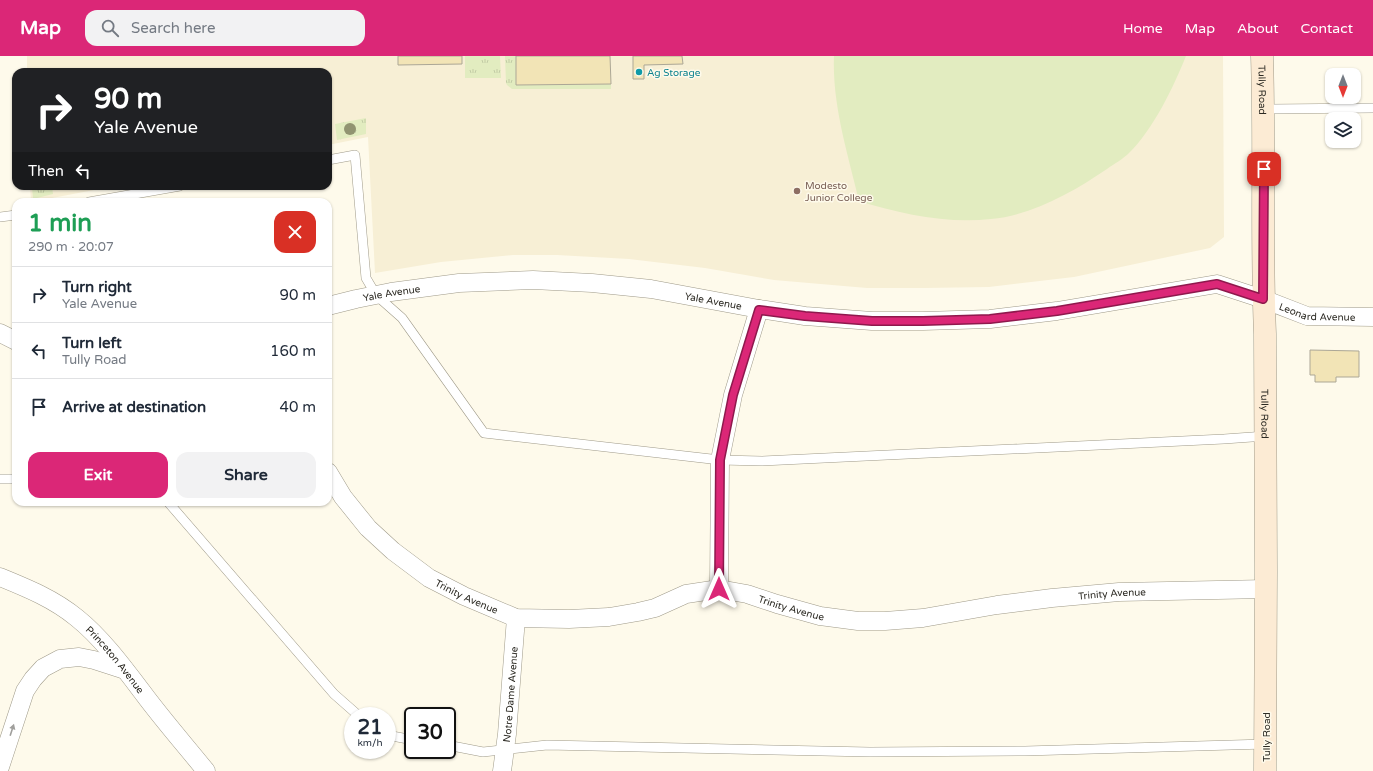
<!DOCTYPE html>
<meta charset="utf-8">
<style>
:root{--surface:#fff;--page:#f2f2f3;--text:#1f2937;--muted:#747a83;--line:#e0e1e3;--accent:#db2777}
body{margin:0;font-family:"Varela Round",sans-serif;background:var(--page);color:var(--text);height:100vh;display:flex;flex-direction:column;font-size:15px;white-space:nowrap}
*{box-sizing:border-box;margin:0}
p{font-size:13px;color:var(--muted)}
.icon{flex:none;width:22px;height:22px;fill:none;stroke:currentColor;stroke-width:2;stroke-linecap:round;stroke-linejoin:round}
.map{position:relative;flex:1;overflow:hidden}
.sheet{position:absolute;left:12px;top:142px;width:320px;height:308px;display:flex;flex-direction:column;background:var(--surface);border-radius:12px;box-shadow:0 1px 3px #0004}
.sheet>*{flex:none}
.banner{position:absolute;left:12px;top:12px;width:320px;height:122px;border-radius:12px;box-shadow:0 1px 3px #0004;background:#202124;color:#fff;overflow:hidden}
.needle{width:26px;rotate:180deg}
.fabs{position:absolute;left:1325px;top:12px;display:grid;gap:8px}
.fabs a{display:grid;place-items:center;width:36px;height:36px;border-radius:8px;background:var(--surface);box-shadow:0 1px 3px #0004;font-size:20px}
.speed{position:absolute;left:344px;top:651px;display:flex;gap:8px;font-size:20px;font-weight:700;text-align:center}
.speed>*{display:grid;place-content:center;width:52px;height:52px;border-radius:50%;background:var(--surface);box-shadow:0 1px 3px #0004;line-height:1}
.speed small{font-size:10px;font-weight:400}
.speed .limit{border:2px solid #111;border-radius:6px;background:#fff;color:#111}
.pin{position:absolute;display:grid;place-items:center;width:34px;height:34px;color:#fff;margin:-17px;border-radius:8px;box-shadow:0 2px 6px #0006}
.me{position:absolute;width:44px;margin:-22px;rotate:0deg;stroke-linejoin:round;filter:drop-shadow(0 0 3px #0008)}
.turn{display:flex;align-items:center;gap:14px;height:84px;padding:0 16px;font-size:18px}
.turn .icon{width:52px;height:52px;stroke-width:2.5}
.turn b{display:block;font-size:28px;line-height:34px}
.then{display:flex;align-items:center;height:38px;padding:0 16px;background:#0003;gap:8px;font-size:15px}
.round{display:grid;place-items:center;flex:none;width:42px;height:42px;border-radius:12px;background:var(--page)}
.head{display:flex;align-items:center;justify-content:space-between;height:68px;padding:0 16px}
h1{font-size:24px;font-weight:700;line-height:30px;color:#1e9e55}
.button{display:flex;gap:8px;margin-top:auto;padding:8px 16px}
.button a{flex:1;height:46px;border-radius:12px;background:var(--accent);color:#fff;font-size:16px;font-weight:700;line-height:46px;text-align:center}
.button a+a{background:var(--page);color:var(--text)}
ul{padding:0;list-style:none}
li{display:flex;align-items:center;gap:12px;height:56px;padding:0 16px;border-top:1px solid var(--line)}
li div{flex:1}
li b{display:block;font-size:15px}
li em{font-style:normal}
header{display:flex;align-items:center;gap:24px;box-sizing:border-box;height:56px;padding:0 20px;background:var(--accent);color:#fff}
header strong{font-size:19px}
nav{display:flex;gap:22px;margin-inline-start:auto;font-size:14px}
.search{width:280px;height:36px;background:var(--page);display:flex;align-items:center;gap:10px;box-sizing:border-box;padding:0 14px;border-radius:12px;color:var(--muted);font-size:15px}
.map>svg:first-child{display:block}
.built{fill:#f7efd5}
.grass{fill:url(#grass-tufts)}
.garden{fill:#e2ecc0}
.building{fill:#f2e4b6;stroke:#aca796}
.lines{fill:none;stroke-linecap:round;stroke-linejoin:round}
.lane-casing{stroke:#9f9a89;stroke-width:10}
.street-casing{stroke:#9f9a89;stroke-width:19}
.secondary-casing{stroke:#9f9a89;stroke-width:23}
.lane{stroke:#fff;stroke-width:9}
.street{stroke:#fff;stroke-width:18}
.secondary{stroke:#fcebd4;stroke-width:22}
.tree{fill:#919471}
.oneway{fill:#a09f9c}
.route-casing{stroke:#8e194d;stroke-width:10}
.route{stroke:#db2777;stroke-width:7}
.culture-dot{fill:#0f9aa8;stroke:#fefaeb;stroke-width:1.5}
.education-dot{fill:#8d6e63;stroke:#fefaeb;stroke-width:1.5}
.labels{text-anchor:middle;stroke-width:3;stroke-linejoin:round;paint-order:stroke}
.culture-label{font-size:10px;fill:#0d838f;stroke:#fefaeb;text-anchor:start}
.street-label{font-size:10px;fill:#2c2a23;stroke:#fefaeb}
.education-label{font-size:10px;fill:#785e54;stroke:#fefaeb;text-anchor:start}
</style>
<header>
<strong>Map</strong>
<div class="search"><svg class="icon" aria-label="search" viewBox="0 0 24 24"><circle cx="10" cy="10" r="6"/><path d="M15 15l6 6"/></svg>Search here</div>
<nav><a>Home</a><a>Map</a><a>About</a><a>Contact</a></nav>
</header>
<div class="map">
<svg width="1373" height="715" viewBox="0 0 1373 715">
<defs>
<pattern id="grass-tufts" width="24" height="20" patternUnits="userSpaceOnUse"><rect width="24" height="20" fill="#e2ecc0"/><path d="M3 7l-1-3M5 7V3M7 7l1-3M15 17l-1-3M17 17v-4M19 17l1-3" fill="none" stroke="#c2cba5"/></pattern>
</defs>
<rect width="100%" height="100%" fill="#fefaeb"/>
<g class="built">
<polygon points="27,0 1223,0 1224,181 1210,192 1074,221 989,231 925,232 867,232 774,224 705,212 629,203 557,199 513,199 441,206 375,217 368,81 328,89 328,16 27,16"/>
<polygon points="30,130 115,130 31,146"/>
</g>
<g class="grass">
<polygon points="465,0 500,0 501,22 465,22"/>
<polygon points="505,0 516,0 516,29 611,28 611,33 512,33 507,29 506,27"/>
<polygon points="366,62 366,78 337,84 335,68"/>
<polygon points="32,130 52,130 53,138 33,143"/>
</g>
<path class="garden" d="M 834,0 L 1186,0 C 1174,30 1153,74 1129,97 C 1123,103 1114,108 1107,113 C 1073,136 1033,159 991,163 C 947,168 901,158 859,145 C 848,98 832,49 834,0 Z"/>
<g class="building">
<polygon points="398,0 462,0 462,8 398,9"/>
<polygon points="516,0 610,0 611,28 516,29"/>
<polygon points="633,0 682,0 683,8 644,9 644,23 633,23"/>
<polygon points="1310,294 1359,295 1359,321 1336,321 1336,326 1315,326 1315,319 1310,319"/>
</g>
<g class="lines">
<g class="lane-casing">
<g id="lane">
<polyline points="1264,53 1373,52"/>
<polyline points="328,104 355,99 366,222 376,239 402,262 484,377 720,404 762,405 1224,383 1266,380"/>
<polyline points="89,146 180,130"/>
<polyline points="0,161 16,159"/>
<polyline points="0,423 16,423"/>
<polyline points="168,446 334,638 359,660"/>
<polyline points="387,679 413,684"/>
<polyline points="447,689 483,696 547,689 870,696 1025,695 1266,688"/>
</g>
</g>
<g class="street-casing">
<g id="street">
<path id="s1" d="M 328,250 L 356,243 L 391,236 L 459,227 L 533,224 L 592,227 L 651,233 L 759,253 L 805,260 L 872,265 L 923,265 L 990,263 L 1057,255 L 1217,228 L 1263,243 L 1307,260 L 1373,261"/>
<polyline points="0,277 16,285"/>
<path id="s2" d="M 328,416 L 343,441 L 368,472 L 393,495 L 429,522 L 464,540 L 516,562 L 569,563 L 609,561 L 638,556 L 655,552 L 686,538 L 719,533 L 747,538 L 777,548 L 820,560 L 858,565 L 885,565 L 923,562 L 997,549 L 1052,542 L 1119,536 L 1266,533"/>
<path id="s3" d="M 0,521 C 27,532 54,543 77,562 C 102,582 124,612 143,637 C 163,664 185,689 206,715"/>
<polyline points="719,533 720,404 733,339 759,253"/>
<polyline points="0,711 25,635 33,623 43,612 60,603 79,601 94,604 125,614"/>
<path id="s4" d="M 502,715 L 507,678 L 516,562"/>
</g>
</g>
<g class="secondary-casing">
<g id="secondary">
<path id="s5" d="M 1262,0 C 1265,93 1261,185 1265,278 L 1266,516 L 1265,715"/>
</g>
</g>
<use href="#lane" class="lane"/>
<use href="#street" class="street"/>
<use href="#secondary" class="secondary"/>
</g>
<circle class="tree" cx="350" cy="73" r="6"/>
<defs><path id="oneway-solid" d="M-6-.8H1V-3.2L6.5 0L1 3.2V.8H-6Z"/></defs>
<use class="oneway" href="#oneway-solid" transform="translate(12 674) rotate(-72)"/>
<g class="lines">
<g class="route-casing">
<polyline id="route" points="719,533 720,404 733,339 759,254 805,260 872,265 923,265 990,263 1057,255 1217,228 1263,243 1264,113"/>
</g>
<use href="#route" class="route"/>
</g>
<circle class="culture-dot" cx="639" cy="16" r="4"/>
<circle class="education-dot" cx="797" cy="135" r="4"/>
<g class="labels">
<g class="culture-label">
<text x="647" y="20">Ag Storage</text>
</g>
<g class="street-label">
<text dy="4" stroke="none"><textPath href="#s5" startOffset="34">Tully Road</textPath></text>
<text dy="4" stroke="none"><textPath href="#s1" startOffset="65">Yale Avenue</textPath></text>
<text dy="4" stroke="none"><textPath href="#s1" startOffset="389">Yale Avenue</textPath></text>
<text dy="4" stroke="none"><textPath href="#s1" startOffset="1002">Leonard Avenue</textPath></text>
<text dy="4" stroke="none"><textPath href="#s5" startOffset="358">Tully Road</textPath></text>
<text dy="4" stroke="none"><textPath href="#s2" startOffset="850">Trinity Avenue</textPath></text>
<text dy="4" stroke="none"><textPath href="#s2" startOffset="190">Trinity Avenue</textPath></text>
<text dy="4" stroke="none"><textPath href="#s2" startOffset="526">Trinity Avenue</textPath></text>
<text dy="4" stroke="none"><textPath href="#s3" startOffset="144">Princeton Avenue</textPath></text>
<text dy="4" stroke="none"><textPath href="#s4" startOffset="77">Notre Dame Avenue</textPath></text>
<text transform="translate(1266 681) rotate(-90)" y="4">Tully Road</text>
</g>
<g class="education-label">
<text x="805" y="133">Modesto<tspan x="805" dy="12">Junior College</tspan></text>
</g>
</g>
</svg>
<div class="fabs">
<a><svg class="needle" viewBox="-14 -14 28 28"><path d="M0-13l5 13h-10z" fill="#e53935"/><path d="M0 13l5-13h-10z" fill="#747a83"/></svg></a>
<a><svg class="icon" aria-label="layers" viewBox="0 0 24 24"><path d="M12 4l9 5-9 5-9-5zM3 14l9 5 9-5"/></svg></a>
</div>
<div class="speed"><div>21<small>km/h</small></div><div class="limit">30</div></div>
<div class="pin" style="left:1264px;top:113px;background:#d93025"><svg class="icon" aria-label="arrive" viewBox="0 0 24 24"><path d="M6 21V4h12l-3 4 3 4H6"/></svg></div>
<svg class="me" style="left:719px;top:533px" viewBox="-20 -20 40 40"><path d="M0-17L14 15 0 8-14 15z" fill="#db2777" stroke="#fff" stroke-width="4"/></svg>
<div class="banner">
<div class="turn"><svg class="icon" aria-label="right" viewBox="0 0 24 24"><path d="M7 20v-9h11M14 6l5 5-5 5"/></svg><div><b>90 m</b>Yale Avenue</div></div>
<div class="then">Then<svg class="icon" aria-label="left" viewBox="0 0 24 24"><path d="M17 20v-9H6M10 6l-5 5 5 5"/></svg></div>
</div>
<section class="sheet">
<div class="head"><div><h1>1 min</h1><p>290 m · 20:07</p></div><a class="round" style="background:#d93025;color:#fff"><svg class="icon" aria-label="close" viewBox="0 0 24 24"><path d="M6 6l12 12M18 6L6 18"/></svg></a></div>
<ul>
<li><svg class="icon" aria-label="right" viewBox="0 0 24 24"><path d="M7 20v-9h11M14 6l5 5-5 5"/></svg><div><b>Turn right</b><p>Yale Avenue</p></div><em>90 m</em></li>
<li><svg class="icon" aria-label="left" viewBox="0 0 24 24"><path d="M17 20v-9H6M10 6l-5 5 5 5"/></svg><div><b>Turn left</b><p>Tully Road</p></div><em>160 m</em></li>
<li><svg class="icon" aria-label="arrive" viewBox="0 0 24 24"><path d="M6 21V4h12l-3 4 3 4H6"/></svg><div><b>Arrive at destination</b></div><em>40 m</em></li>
</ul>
<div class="button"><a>Exit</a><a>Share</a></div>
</section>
</div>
